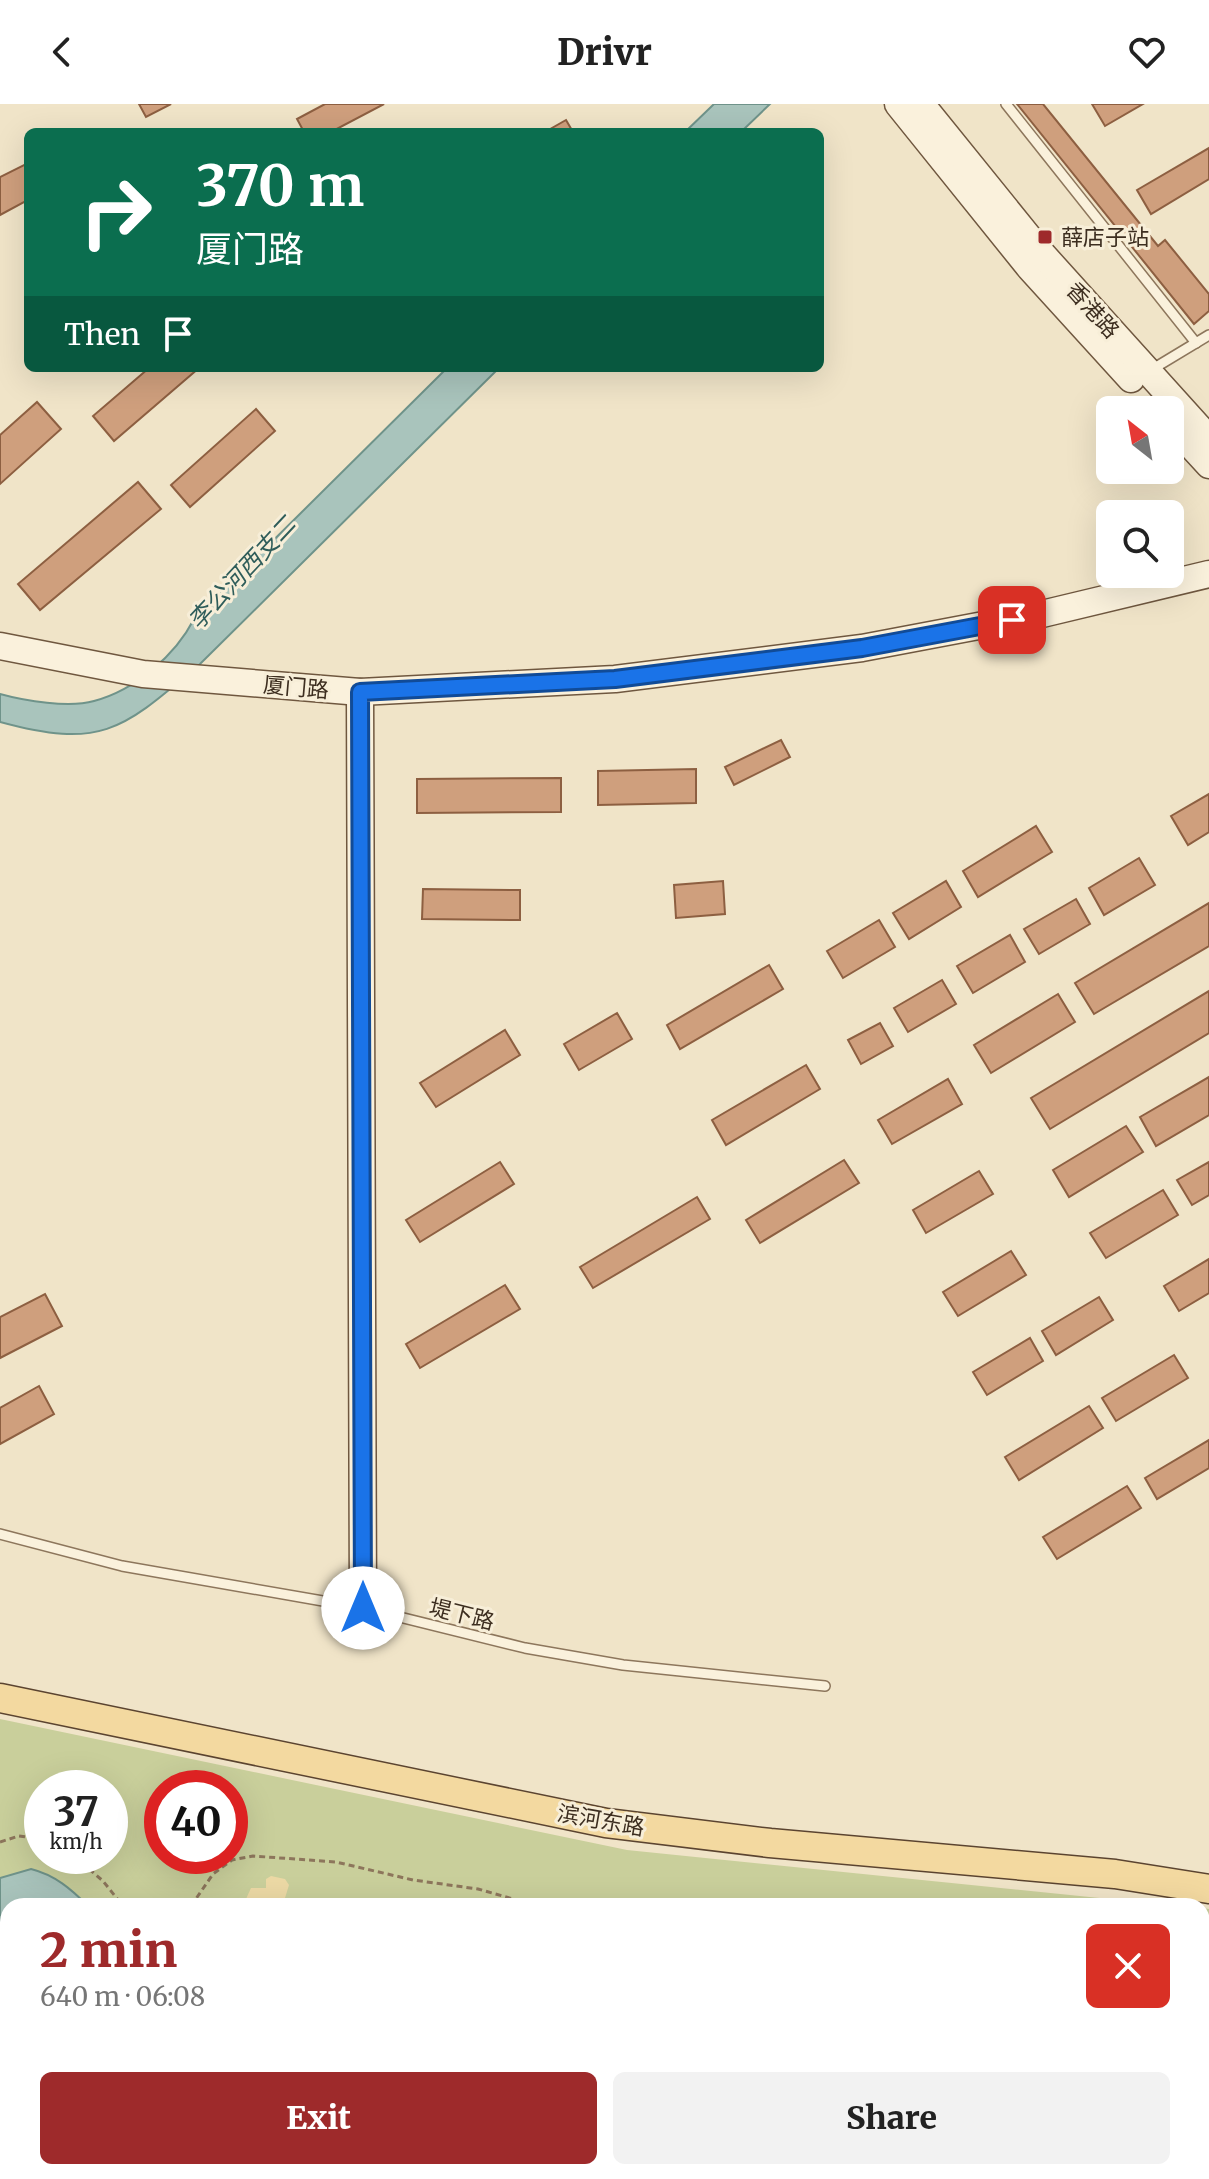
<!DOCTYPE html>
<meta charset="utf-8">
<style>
:root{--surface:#fff;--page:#f2f2f2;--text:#222;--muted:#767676;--accent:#9e2a2b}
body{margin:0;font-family:Merriweather,"Noto Sans SC",serif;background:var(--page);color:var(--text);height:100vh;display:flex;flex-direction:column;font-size:30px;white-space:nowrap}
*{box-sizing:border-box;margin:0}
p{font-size:26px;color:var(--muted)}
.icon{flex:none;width:44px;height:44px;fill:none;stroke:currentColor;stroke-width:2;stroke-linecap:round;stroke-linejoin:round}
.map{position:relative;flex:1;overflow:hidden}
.drawer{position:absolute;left:0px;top:1794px;width:1210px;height:282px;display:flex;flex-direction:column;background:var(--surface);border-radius:24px 24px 0 0;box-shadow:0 8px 32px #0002}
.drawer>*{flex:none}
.hud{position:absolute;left:24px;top:24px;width:800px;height:244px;border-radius:12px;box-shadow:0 8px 32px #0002;background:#0b6e4f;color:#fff;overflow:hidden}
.needle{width:52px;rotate:329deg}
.controls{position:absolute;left:1096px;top:292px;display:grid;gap:16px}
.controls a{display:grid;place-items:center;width:88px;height:88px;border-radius:12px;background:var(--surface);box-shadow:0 8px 32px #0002;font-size:40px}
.speed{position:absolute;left:24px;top:1666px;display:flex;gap:16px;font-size:40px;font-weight:700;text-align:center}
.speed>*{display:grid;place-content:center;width:104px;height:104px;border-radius:50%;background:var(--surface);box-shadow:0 8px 32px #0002;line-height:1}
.speed small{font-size:20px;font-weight:400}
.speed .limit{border:12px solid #d22;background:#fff;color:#111}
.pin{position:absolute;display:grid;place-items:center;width:68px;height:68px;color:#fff;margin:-34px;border-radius:16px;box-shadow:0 4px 12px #0006}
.me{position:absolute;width:88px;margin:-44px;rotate:0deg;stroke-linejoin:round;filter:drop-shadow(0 0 6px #0008)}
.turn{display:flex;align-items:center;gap:28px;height:168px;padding:0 40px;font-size:36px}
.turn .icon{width:104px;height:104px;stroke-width:2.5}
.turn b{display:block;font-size:56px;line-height:68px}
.then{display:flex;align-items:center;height:76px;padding:0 40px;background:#0003;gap:16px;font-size:30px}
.round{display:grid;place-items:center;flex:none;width:84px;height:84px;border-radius:12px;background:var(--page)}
.summary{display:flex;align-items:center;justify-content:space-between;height:136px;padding:0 40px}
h1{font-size:48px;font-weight:800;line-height:60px;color:var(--accent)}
.cta{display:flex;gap:16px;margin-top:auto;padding:16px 40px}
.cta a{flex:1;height:92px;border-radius:12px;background:var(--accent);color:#fff;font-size:32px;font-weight:800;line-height:92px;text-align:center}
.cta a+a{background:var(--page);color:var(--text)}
header{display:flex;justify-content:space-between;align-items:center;height:104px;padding:0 40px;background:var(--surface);font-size:36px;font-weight:800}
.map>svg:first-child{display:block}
.green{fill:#c9cf9b;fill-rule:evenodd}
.sand{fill:#ecd9a5}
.water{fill:#a9c4bc;stroke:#6f938a;stroke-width:2}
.building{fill:#cf9f7d;stroke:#8d5f41;stroke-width:2}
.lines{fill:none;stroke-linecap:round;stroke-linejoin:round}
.lane-casing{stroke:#8d765c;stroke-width:12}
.secondary-casing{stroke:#6f573f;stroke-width:29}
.primary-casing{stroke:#5b4430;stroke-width:31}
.path{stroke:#8d765c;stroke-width:3;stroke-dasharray:6 4;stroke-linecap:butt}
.lane{stroke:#faf1dc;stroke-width:9}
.secondary{stroke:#faf1dc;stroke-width:26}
.primary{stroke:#f3d9a0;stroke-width:28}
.route-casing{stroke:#114b97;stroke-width:20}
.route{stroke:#1a73e8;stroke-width:14}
.poi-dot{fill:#9e2a2b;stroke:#f7eed8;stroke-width:3}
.labels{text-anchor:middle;stroke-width:6;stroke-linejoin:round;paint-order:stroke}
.poi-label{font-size:22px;fill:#3d2e20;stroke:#f7eed8;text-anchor:start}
.street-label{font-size:22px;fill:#3d2e20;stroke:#f7eed8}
.water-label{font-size:24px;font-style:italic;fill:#2f5d5a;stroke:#f7eed8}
</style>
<header><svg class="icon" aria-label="back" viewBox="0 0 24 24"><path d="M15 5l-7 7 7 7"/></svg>Drivr<svg class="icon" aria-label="heart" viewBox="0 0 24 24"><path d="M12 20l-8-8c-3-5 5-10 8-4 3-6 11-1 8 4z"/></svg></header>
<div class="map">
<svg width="1209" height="2075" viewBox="0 0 1209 2075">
<rect width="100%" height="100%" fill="#f0e4c8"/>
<path class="green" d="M 0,1615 L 627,1746 L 1178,1802 L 8,1802 L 8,2068 L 1202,2068 L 1202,1804 L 1209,1805 L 1209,2075 L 0,2075 ZM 42,1684 L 110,1684 L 110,1752 L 42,1752 ZM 162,1684 L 230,1684 L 230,1752 L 162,1752 Z"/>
<polygon class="sand" points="271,1772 285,1775 289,1781 285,1794 270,1802 249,1799 246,1795 251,1784 266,1784 266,1775"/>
<g class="water">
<polygon points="714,0 770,0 741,28 685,28"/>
<path d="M 447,264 L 499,264 L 200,560 C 123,625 103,646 0,618 L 0,590 C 25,597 69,604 94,597 C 135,586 175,552 194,515 Z"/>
<path d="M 31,1765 C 55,1771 71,1785 88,1802 L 8,1802 L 8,2068 L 240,2068 L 241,2075 L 0,2075 L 0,1774 Z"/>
<polygon points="334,2068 526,2068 538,2075 332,2075"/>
<polygon points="1049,2068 1189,2068 1186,2075 1042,2075"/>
</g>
<g class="building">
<polygon points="139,0 171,0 146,13"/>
<polygon points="325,0 384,0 331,28 304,28 297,15"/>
<polygon points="1017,0 1043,0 1158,142 1165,136 1209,190 1209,207 1194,220"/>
<polygon points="1092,0 1143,0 1105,22"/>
<polygon points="566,16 573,28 545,28"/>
<polygon points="1209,44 1209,75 1151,110 1137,86"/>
<polygon points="28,59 28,96 0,111 0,73"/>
<polygon points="149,264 199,264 114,337 93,312"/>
<polygon points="37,298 61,325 0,380 0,331"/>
<polygon points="256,305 275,327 190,403 171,381"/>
<polygon points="138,378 161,405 40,506 18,480"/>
<polygon points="781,636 790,653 734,681 725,663"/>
<polygon points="696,665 696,699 598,701 598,667"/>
<polygon points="561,674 561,708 417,709 417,675"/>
<polygon points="1209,690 1209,728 1188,741 1171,712"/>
<polygon points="1036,722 1052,748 978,793 963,767"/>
<polygon points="1139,754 1155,781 1104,811 1089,784"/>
<polygon points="723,777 725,810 676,814 674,781"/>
<polygon points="946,777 961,803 909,835 893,809"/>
<polygon points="423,785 520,786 520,816 422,815"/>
<polygon points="1076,795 1090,820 1039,850 1024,825"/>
<polygon points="1209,799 1209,842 1094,910 1075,879"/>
<polygon points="879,816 895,843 843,874 827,847"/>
<polygon points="1010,831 1025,858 973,889 957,862"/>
<polygon points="769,861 783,885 680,945 667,921"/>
<polygon points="942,876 956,900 908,928 894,904"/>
<polygon points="1209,887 1209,929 1050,1025 1031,994"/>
<polygon points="1058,890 1075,918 991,969 974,941"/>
<polygon points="617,909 632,935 579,966 564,940"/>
<polygon points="880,919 893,942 861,960 848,936"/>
<polygon points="505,926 520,951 436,1003 420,979"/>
<polygon points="806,961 820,985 726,1041 712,1016"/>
<polygon points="1209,973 1209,1011 1156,1042 1140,1013"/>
<polygon points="948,975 962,1000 892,1040 878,1016"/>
<polygon points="1126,1022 1143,1048 1069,1093 1053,1066"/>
<polygon points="844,1056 859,1079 760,1139 746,1116"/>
<polygon points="500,1058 514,1080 420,1138 406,1116"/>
<polygon points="1209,1058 1209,1091 1192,1101 1177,1076"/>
<polygon points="979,1067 993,1090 926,1129 913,1106"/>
<polygon points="1163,1086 1178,1111 1106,1154 1090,1129"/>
<polygon points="697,1093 710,1115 593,1184 580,1163"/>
<polygon points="1011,1147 1026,1171 958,1212 943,1188"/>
<polygon points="1209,1155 1209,1189 1179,1207 1164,1182"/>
<polygon points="505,1181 520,1205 420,1264 406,1240"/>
<polygon points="45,1190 62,1222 0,1254 0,1213"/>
<polygon points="1099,1193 1113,1216 1056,1251 1042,1227"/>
<polygon points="1030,1234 1043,1257 987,1291 973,1268"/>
<polygon points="1174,1251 1188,1274 1116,1317 1102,1294"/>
<polygon points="39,1282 54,1310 0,1340 0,1304"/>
<polygon points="1089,1302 1103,1324 1019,1376 1005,1353"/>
<polygon points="1209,1336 1209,1364 1157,1395 1145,1374"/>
<polygon points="1127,1382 1141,1404 1057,1455 1043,1433"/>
</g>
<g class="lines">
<g class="lane-casing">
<g id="lane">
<polyline points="1006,0 1196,239"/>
<polyline points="1151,266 1209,231"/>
<polyline points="0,1430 122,1462 363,1504 525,1544 623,1561 825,1582"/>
</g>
</g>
<g class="secondary-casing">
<g id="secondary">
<polyline points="898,0 1030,164 1131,275"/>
<polyline points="921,0 1043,151 1209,335"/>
<polyline points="1175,324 1209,361"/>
<polyline points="0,542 143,570 360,588 615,575 862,544 1042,510 1209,470"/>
<polyline points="360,588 363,1504"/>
</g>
</g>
<g class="primary-casing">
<polyline id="primary" points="0,1594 606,1719 770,1739 1115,1770 1209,1785"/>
</g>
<g class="path">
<polyline points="0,1738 19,1732 42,1735"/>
<polyline points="74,1752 103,1777 123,1802"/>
<polyline points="191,1802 213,1770 232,1756 253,1752 336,1758 413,1776 478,1785 538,1802"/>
<polyline points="1202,1886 1209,1886"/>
<polyline points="1202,2021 1209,2028"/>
<polyline points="282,2075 285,2068"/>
</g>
<use href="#lane" class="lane"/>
<use href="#secondary" class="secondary"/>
<use href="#primary" class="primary"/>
</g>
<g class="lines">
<g class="route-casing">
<polyline id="route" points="363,1504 360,588 615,575 862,544 1012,516"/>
</g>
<use href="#route" class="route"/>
</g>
<rect class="poi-dot" x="1037" y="125" width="16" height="16" rx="4"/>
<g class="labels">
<g class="poi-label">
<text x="1061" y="141">薛店子站</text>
</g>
<g class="street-label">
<text transform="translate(1093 206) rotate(48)" y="8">香港路</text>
<text transform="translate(296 583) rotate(5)" y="8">厦门路</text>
<text transform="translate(462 1510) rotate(14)" y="8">堤下路</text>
<text transform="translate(601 1716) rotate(10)" y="8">滨河东路</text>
</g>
<g class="water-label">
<text transform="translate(242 469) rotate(-47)" y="8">李公河西支二</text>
</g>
</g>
</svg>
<div class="controls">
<a><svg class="needle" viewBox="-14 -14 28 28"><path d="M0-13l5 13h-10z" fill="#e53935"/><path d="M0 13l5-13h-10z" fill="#767676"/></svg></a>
<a><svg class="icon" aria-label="search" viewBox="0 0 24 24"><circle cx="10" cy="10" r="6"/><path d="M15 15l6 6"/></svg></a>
</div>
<div class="speed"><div>37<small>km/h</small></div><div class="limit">40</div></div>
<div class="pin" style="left:1012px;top:516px;background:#d93025"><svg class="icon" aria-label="arrive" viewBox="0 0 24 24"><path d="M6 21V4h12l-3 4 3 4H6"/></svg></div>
<svg class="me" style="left:363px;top:1504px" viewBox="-20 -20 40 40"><circle r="19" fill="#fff"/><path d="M0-13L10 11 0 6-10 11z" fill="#1a73e8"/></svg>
<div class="hud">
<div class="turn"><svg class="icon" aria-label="right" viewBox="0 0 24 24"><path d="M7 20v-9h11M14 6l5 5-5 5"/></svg><div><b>370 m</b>厦门路</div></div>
<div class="then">Then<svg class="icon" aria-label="arrive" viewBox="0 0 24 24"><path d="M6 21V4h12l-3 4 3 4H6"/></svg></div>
</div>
<section class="drawer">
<div class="summary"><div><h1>2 min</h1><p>640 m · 06:08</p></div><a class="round" style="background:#d93025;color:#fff"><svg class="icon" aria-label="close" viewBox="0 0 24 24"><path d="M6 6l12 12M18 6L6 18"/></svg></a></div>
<div class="cta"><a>Exit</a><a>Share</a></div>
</section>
</div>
